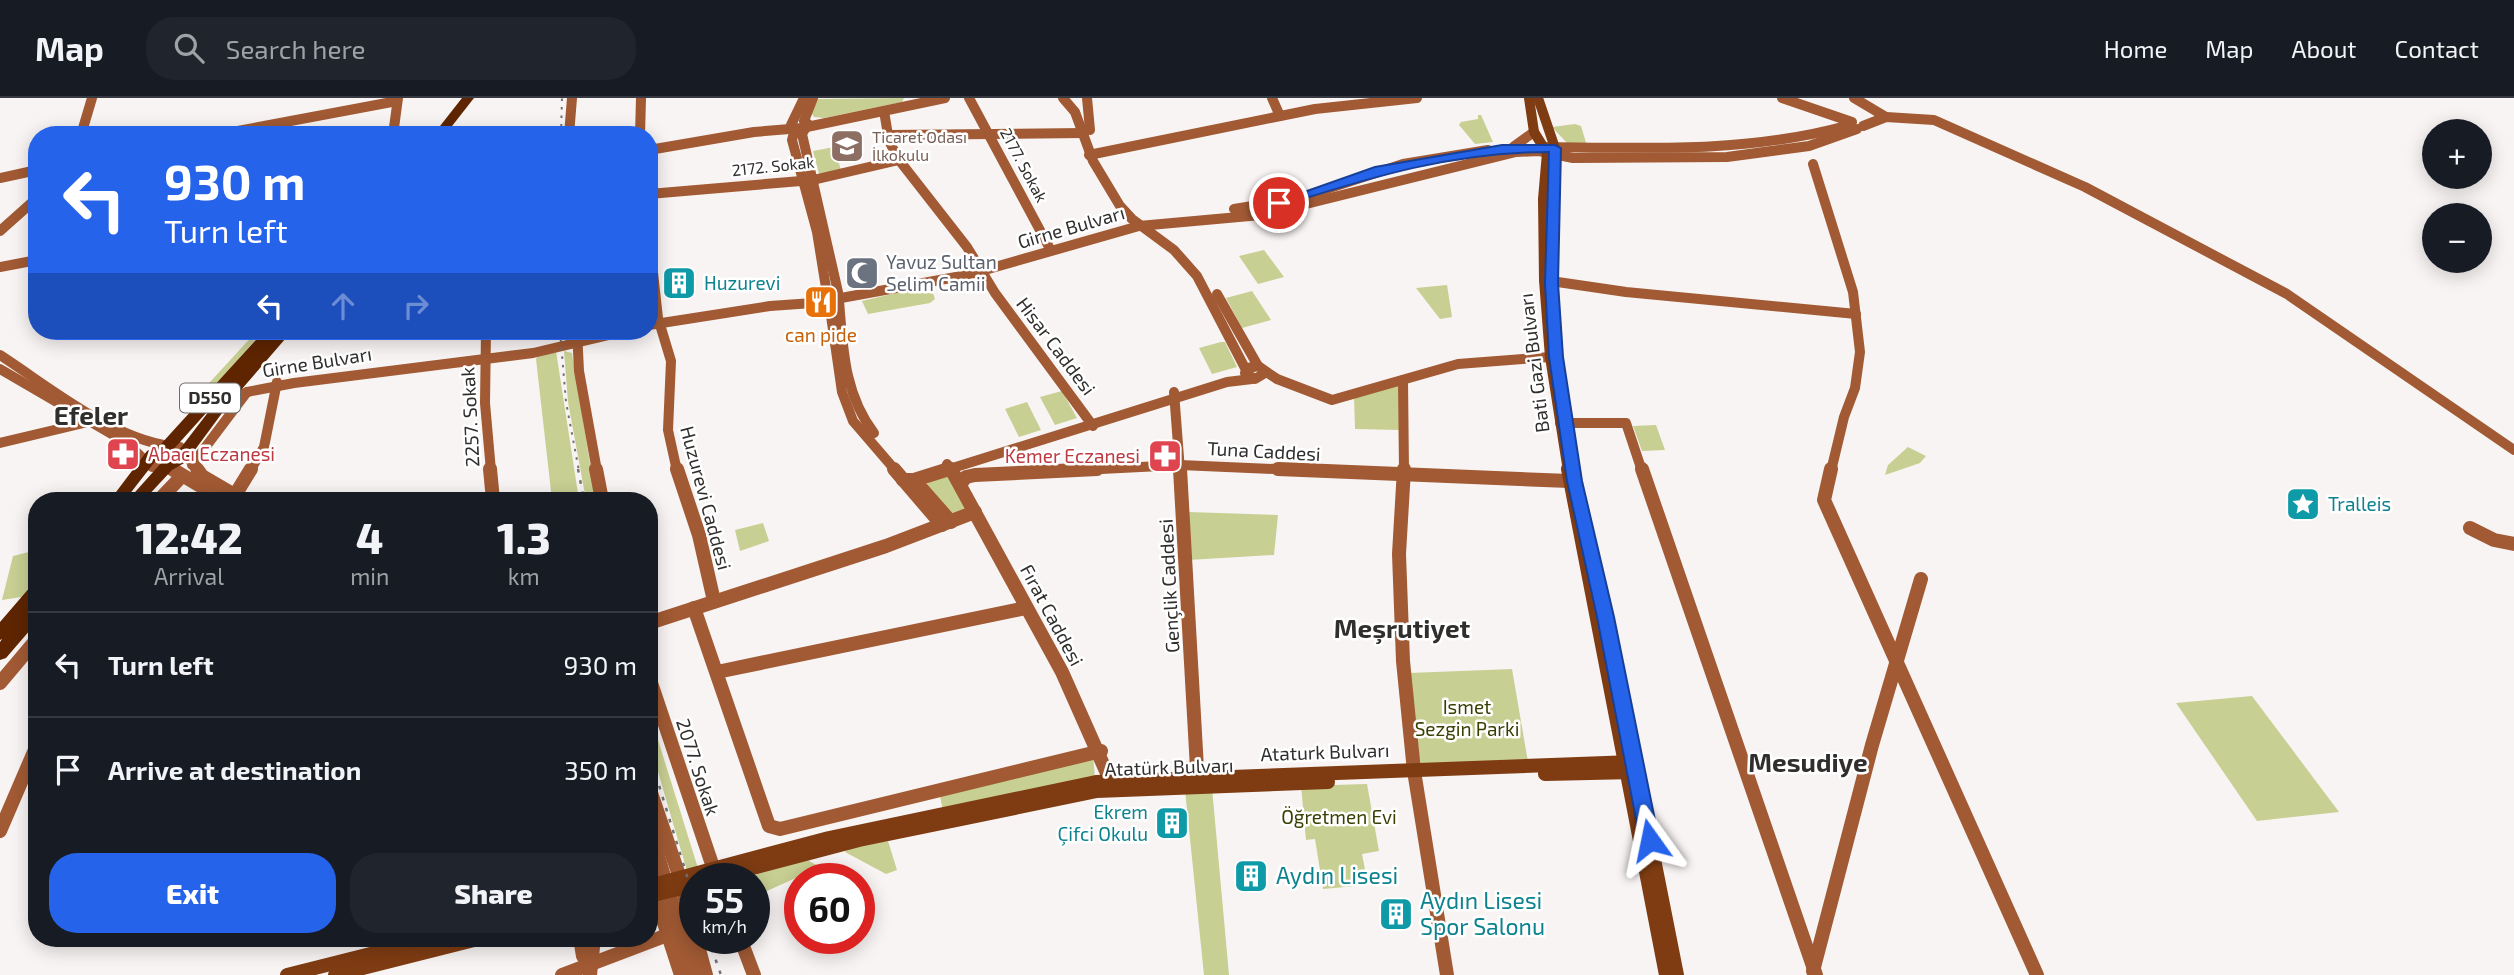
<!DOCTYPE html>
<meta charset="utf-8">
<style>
:root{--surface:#171b24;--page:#20242c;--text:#f1f3f6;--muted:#9ea1a6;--line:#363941;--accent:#2563eb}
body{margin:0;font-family:"Exo 2",sans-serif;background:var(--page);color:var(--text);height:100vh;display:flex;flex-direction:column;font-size:26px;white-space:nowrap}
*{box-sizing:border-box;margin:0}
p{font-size:23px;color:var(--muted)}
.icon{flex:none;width:38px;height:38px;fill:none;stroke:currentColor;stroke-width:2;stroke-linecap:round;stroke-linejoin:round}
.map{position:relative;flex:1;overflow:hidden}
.sheet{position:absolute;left:28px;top:394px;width:630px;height:455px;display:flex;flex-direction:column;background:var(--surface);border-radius:28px;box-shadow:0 4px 18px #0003}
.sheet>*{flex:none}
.hud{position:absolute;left:28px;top:28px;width:630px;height:214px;border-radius:28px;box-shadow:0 4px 18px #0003;background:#2563eb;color:#fff;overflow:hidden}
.buttons{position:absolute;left:2422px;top:21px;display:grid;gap:14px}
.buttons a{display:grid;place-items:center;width:70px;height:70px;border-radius:50%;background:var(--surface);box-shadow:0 4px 18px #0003;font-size:35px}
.speed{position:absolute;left:679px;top:765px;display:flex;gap:14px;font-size:35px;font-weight:700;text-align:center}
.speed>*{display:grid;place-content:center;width:91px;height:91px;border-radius:50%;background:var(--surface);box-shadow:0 4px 18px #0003;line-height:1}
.speed small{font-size:18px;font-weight:400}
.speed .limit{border:10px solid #d22;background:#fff;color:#111}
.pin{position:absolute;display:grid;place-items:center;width:60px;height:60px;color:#fff;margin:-30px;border:4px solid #fff;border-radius:50%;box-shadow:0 2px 7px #0007}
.me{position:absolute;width:77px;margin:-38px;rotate:348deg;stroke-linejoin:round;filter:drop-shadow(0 0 5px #0008)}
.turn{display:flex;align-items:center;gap:24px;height:147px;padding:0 21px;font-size:32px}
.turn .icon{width:91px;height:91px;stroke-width:2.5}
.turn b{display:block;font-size:49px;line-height:60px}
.lanes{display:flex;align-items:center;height:66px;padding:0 21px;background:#0003;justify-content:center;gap:35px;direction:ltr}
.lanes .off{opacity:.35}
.eta{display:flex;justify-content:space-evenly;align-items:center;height:119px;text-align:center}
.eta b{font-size:42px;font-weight:800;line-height:49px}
.button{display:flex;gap:14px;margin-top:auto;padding:14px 21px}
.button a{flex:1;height:80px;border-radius:28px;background:var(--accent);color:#fff;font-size:28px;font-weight:800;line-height:80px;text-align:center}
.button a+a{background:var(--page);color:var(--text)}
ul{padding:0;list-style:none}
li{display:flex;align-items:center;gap:21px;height:105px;padding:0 21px;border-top:2px solid var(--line)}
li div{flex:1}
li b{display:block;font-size:26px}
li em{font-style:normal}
header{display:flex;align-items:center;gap:42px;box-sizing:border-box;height:98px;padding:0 35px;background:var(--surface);border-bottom:2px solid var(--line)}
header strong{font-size:33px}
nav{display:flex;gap:38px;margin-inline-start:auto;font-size:24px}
.search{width:490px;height:63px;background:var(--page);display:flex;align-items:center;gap:18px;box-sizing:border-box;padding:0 24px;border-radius:28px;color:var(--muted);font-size:26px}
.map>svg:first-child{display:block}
.green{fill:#c8cf92}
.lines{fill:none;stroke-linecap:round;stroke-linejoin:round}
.secondary-far1{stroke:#a15a34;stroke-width:10}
.secondary{stroke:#a15a34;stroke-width:14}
.primary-far1{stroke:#7f3c12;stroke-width:10}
.primary{stroke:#7f3c12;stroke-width:14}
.highway{fill:#5e2500;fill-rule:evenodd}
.rail-far1{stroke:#737170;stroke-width:2;stroke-dasharray:2.5 6;stroke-linecap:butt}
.rail{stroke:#737170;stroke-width:2.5;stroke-dasharray:3.5 8;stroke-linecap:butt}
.route{fill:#2563eb;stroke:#184099;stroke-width:2}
.labels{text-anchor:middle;stroke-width:5;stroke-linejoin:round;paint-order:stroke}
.far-education-label{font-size:16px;fill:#785e54;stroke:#fff;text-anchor:start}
.far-street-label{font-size:16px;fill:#302f2e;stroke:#fff}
.shield{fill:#fff;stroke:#6e6d6d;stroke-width:2}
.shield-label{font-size:18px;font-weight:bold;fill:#302f2e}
.street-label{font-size:19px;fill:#302f2e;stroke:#fff}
.worship-label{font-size:19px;fill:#5b616d;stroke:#fff;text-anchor:start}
.culture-label{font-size:19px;fill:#0d838f;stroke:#fff;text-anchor:start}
.food-label{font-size:19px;fill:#c56008;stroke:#fff}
.health-label{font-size:19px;fill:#be3a42;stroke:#fff;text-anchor:start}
.park-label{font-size:19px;fill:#3b3f03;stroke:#fff}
.near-culture-label{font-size:23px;fill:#0d838f;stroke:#fff;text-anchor:start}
.district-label{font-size:26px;font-weight:bold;fill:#302f2e;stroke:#fff}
</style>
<header>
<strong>Map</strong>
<div class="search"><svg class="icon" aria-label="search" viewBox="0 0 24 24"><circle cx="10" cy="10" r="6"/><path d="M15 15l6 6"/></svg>Search here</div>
<nav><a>Home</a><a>Map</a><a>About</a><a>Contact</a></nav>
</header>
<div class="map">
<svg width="2514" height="877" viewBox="0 0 2514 877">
<rect width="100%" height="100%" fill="#f8f4f3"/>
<g class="green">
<polygon points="904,0 902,4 824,20 814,19 811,14 814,1"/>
<polygon points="1478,17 1481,17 1493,44 1475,46 1459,27 1461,24 1478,21"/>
<polygon points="1575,26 1581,28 1587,48 1567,45 1552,29"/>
<polygon points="834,49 841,72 819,76 813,53"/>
<polygon points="1264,152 1284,179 1258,186 1239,158"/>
<polygon points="930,187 935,201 930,205 868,216 862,203"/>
<polygon points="1447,187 1452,219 1440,221 1416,190"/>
<polygon points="1252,193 1271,222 1242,230 1226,200"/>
<polygon points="257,233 263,233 204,300 199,296"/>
<polygon points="1221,244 1225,244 1237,269 1212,276 1199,250"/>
<polygon points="556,253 579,402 552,402 536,261 538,257"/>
<polygon points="564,253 572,255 596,402 586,402 568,304"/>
<polygon points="1400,287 1399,332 1355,331 1354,299"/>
<polygon points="1062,293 1077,320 1055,327 1040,299"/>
<polygon points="1027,304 1041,332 1019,339 1005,311"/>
<polygon points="1656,327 1665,352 1642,353 1633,328"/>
<polygon points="1908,349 1926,358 1920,365 1885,377 1888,367"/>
<polygon points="950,374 972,410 954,419 926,387 932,381"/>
<polygon points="1188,414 1278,417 1274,457 1188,462"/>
<polygon points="763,425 769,443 740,453 735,432"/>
<polygon points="37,452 37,489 28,498 2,502 13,458"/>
<polygon points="1512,571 1528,664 1420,669 1409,575"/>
<polygon points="2252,598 2339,714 2257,723 2176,605"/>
<polygon points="649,613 697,767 697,770 687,773 649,643"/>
<polygon points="1093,657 1095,680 943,713 939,693"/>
<polygon points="1367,686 1379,753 1362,756 1368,787 1323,791 1315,741 1306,742 1301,688"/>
<polygon points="1212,690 1229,877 1204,877 1185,692"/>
<polygon points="888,743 897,772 886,776 845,754 850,749"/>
<polygon points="804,760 820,769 754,799 754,780 746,780"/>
</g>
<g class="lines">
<g class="secondary-far1">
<polyline points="804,0 791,27 795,31 792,42 817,134 827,196"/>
<polyline points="813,0 804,23 808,26 802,36 838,194"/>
<polyline points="969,0 1049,149"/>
<polyline points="1063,0 1075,14 1093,63 1120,108 1132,121 1174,152 1197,178 1246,272"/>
<polyline points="1087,0 1090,32"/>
<polyline points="1272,0 1280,18"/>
<polyline points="1782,0 1852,24"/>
<polyline points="1854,0 1886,19"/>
<polyline points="884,13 889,43 899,62 967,149 995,195 1093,328"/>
<polyline points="1863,28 1886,19 1934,22 2085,89 2287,196 2514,352"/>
<polyline points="81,37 92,0"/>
<polyline points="216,37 397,3"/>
<polyline points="393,37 398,0"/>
<polyline points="569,37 572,0"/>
<polyline points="640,37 641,0"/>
<polyline points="889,37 1084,35"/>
<polyline points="1513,49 1534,34"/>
<path d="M 1544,49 C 1646,50 1747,55 1846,28"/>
<polyline points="649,52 754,34 802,30 945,0"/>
<polyline points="1089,57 1315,11 1417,0"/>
<polyline points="1813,66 1853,194 1860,254 1855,290 1844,319 1831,373"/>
<polyline points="0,80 37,72"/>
<polyline points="649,96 813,82 899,62"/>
<polyline points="1234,111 1296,101 1403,66 1488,52"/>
<polyline points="0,133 37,100"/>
<polyline points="649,138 658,220 671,263 668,332 677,373"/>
<polyline points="0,169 37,162"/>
<polyline points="1544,182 1626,194 1856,216"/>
<polyline points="1217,196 1258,268"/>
<polyline points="841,200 967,177 1139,128 1261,117 1516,54 1539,53 1573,60 1727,59 1809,48 1857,31"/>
<path d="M 839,203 C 843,250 844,296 874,335"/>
<polyline points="829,204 842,294 853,323 896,373"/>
<polyline points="649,227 770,208 827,204"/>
<polyline points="486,233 485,305 491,373"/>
<polyline points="577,233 579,273 597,373"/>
<path d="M 0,257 C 51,290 118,346 180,349 L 198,373"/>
<polyline points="0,271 127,345 152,369 167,368 175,373"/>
<polyline points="1265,275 1255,281 1245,275 1248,270 1258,268 1277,281 1332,302 1458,266 1550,259"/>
<polyline points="1403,282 1404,373"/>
<polyline points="1174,294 1180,373"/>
<polyline points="223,304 247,294 294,285 533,255 626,233"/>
<polyline points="1560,325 1626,325 1642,373"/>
<polyline points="0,345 88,324"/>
<polyline points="947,366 952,373"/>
<polyline points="192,367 247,294"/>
<polyline points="250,373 264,349 277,284"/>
<polyline points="943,373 1227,284 1252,281"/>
<polyline points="1062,373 1180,367 1320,373"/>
</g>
<g class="secondary">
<polyline points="172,371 224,402"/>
<polyline points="197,371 202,378 243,402"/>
<polyline points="490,371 493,402"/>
<polyline points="596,371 602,402"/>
<polyline points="677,371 699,437 714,503"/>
<polyline points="894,371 942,427"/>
<polyline points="951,371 1062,574 1114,691"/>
<polyline points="1180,371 1198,688"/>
<polyline points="1278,371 1569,383"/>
<polyline points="1404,371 1399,456 1403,563 1414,673 1447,877"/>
<polyline points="1642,371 1816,877"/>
<polyline points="1831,371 1824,402 2037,877"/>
<polyline points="903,382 914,382 949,371"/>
<polyline points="915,383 951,424"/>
<polyline points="961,385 966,379 975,377 1097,371"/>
<polyline points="159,402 181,379"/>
<polyline points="232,402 251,371"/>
<polyline points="2470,430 2494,442 2514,446"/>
<polyline points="694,510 769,728 780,731 1101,653"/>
<polyline points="649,525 886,448 975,414"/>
<polyline points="717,574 1026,510"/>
<polyline points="649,579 716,778"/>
<polyline points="0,585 37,541"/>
<polyline points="649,689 680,780"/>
<polyline points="649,727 693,877"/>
<polyline points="0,733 37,647"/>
<polyline points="682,790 695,835"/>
<polyline points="655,797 681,877"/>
<polyline points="580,840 583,858 589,866"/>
<polyline points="696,840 706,877"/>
<polyline points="740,840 754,877"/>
<polyline points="1813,873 1872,647 1921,481"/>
<polyline points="562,877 670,836"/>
<polyline points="590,877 594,840"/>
</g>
<g class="primary-far1">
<polyline points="1529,0 1534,34 1547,55 1543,101 1544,182 1550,259 1568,373"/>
<polyline points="1538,0 1555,50 1554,66"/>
</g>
<g class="primary">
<polyline points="1568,371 1666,877"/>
<polyline points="1609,534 1677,877"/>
<polyline points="1545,676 1635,674"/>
<polyline points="715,780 859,742 1097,693 1328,684"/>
<polyline points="649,788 829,740 1096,684 1633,664"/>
<polyline points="649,798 695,787"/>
<polyline points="287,877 434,840"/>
<polyline points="335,877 482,840"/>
</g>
<g class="highway">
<polygon points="462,0 474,0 445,37 433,37"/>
<polygon points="264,233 292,233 228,307 186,364 172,372 144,402 128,402 162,364 176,356 216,304 171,354 157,361 125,402 110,402 147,353 161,346"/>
<polygon points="37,486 37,503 33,508 37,507 37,524 6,560 0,562 0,544 2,541 0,542 0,524 31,488"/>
</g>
<g class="rail-far1">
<polyline points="561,37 562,0"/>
<polyline points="560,233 566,304 579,373"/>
</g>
<g class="rail">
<polyline points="578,371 584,402"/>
<polyline points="649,655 695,804"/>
<polyline points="708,840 721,877"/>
</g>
</g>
<path class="route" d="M 1502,47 L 1555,47 L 1561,50 L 1558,185 L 1563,259 L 1582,383 L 1614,519 L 1659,742 L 1657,748 L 1650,751 L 1643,748 L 1640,742 L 1597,519 L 1567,383 L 1549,259 L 1545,185 L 1549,54 C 1454,54 1374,78 1284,107 L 1273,105 L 1375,69 Z"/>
<defs>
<g id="school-square" transform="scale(1.75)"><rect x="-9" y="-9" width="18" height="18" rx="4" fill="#8d6e63" stroke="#fff"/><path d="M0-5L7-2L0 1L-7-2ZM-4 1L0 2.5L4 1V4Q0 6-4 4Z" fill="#fff"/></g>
<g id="mosque-square" transform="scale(1.75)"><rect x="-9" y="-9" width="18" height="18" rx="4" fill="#6b7280" stroke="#fff"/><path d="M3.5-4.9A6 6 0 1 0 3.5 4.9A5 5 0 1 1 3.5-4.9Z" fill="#fff"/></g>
<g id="building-square" transform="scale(1.75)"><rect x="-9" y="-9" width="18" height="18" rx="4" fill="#0f9aa8" stroke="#fff"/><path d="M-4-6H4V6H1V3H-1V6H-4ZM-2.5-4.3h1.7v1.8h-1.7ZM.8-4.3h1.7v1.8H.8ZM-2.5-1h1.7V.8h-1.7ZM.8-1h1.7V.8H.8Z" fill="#fff"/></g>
<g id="restaurant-square" transform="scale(1.75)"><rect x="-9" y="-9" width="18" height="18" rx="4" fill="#e8710a" stroke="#fff"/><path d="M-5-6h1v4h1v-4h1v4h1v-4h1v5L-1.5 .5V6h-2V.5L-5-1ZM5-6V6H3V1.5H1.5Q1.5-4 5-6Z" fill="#fff"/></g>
<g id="pharmacy-square" transform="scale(1.75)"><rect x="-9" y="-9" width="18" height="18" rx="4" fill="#e0444e" stroke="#fff"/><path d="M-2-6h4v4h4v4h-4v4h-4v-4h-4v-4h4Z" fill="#fff"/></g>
<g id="sight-square" transform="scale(1.75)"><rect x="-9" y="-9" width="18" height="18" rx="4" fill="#0f9aa8" stroke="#fff"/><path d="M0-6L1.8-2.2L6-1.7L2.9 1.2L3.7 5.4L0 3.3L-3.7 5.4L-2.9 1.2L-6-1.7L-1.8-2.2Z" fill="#fff"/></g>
</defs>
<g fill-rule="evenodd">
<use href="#school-square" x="847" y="48"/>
<use href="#mosque-square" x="862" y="175"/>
<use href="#building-square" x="679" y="185"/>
<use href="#restaurant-square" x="821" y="204"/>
<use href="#pharmacy-square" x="123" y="356"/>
<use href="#pharmacy-square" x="1165" y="358"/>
<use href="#sight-square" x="2303" y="406"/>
<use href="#building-square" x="1172" y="725"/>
<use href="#building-square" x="1251" y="778"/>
<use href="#building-square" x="1396" y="816"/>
</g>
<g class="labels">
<g class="far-education-label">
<text x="872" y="45">Ticaret Odası<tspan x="872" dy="18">İlkokulu</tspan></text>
</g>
<g class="far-street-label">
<text transform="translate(1024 67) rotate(62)" y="6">2177. Sokak</text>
<text transform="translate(773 68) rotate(-6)" y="6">2172. Sokak</text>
</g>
<rect class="shield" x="180" y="285.5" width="60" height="29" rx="5"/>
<g class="shield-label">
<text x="210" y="306">D550</text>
</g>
<g class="street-label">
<text transform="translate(1071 129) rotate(-16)" y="7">Girne Bulvarı</text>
<text transform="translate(1056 248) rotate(53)" y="7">Hisar Caddesi</text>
<text transform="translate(317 264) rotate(-9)" y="7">Girne Bulvarı</text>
<text transform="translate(1534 265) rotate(-97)" y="7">Bati Gazi Bulvarı</text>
<text transform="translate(470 319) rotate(-93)" y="7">2257. Sokak</text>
<text transform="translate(1264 353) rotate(3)" y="7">Tuna Caddesi</text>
<text transform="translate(706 400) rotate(75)" y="7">Huzurevi Caddesi</text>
<text transform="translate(1169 488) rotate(-93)" y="7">Gençlik Caddesi</text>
<text transform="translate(1052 517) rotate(62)" y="7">Fırat Caddesi</text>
<text transform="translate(1325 654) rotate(-2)" y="7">Ataturk Bulvarı</text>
<text transform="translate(698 669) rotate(72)" y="7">2077. Sokak</text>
<text transform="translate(1169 669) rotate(-2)" y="7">Atatürk Bulvarı</text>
</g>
<g class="worship-label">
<text x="886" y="171">Yavuz Sultan<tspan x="886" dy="22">Selim Camii</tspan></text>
</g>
<g class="culture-label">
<text x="704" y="192">Huzurevi</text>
<text x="2328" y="413">Tralleis</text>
<text x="1148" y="721" text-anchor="end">Ekrem<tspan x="1148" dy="22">Çifci Okulu</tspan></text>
</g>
<g class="food-label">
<text x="821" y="244">can pide</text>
</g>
<g class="health-label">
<text x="148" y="363">Abacı Eczanesi</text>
<text x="1140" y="365" text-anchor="end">Kemer Eczanesi</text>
</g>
<g class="park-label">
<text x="1467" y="616">Ismet<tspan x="1467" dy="22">Sezgin Parki</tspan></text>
<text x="1339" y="726">Öğretmen Evi</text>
</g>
<g class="near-culture-label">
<text x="1276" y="786">Aydın Lisesi</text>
<text x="1420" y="811">Aydın Lisesi<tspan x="1420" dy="26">Spor Salonu</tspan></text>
</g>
<g class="district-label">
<text x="91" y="327">Efeler</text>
<text x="1402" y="540">Meşrutiyet</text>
<text x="1808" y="674">Mesudiye</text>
</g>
</g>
</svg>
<div class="buttons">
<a>+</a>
<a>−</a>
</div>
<div class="speed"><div>55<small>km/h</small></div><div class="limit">60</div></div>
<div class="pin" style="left:1279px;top:105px;background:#d93025"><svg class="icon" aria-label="arrive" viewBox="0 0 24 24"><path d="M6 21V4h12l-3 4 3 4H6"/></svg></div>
<svg class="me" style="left:1650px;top:742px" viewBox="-20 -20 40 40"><path d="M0-17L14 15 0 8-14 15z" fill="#2563eb" stroke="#fff" stroke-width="4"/></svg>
<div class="hud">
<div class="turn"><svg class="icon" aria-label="left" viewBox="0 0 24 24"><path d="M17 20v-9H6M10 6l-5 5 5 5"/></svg><div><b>930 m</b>Turn left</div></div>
<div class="lanes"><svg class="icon" aria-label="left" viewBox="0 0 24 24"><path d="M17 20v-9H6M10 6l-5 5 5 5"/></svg><svg class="icon off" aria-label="ahead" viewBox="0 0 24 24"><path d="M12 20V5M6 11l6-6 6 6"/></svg><svg class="icon off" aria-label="right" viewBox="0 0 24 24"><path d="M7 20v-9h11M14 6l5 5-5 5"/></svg></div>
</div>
<section class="sheet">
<div class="eta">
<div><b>12:42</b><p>Arrival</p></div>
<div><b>4</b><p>min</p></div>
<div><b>1.3</b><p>km</p></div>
</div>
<ul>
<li><svg class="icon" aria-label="left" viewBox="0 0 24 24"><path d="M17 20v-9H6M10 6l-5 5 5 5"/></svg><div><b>Turn left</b></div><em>930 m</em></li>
<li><svg class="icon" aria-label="arrive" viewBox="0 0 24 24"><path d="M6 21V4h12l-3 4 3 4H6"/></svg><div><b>Arrive at destination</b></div><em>350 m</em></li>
</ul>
<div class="button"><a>Exit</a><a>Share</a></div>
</section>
</div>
